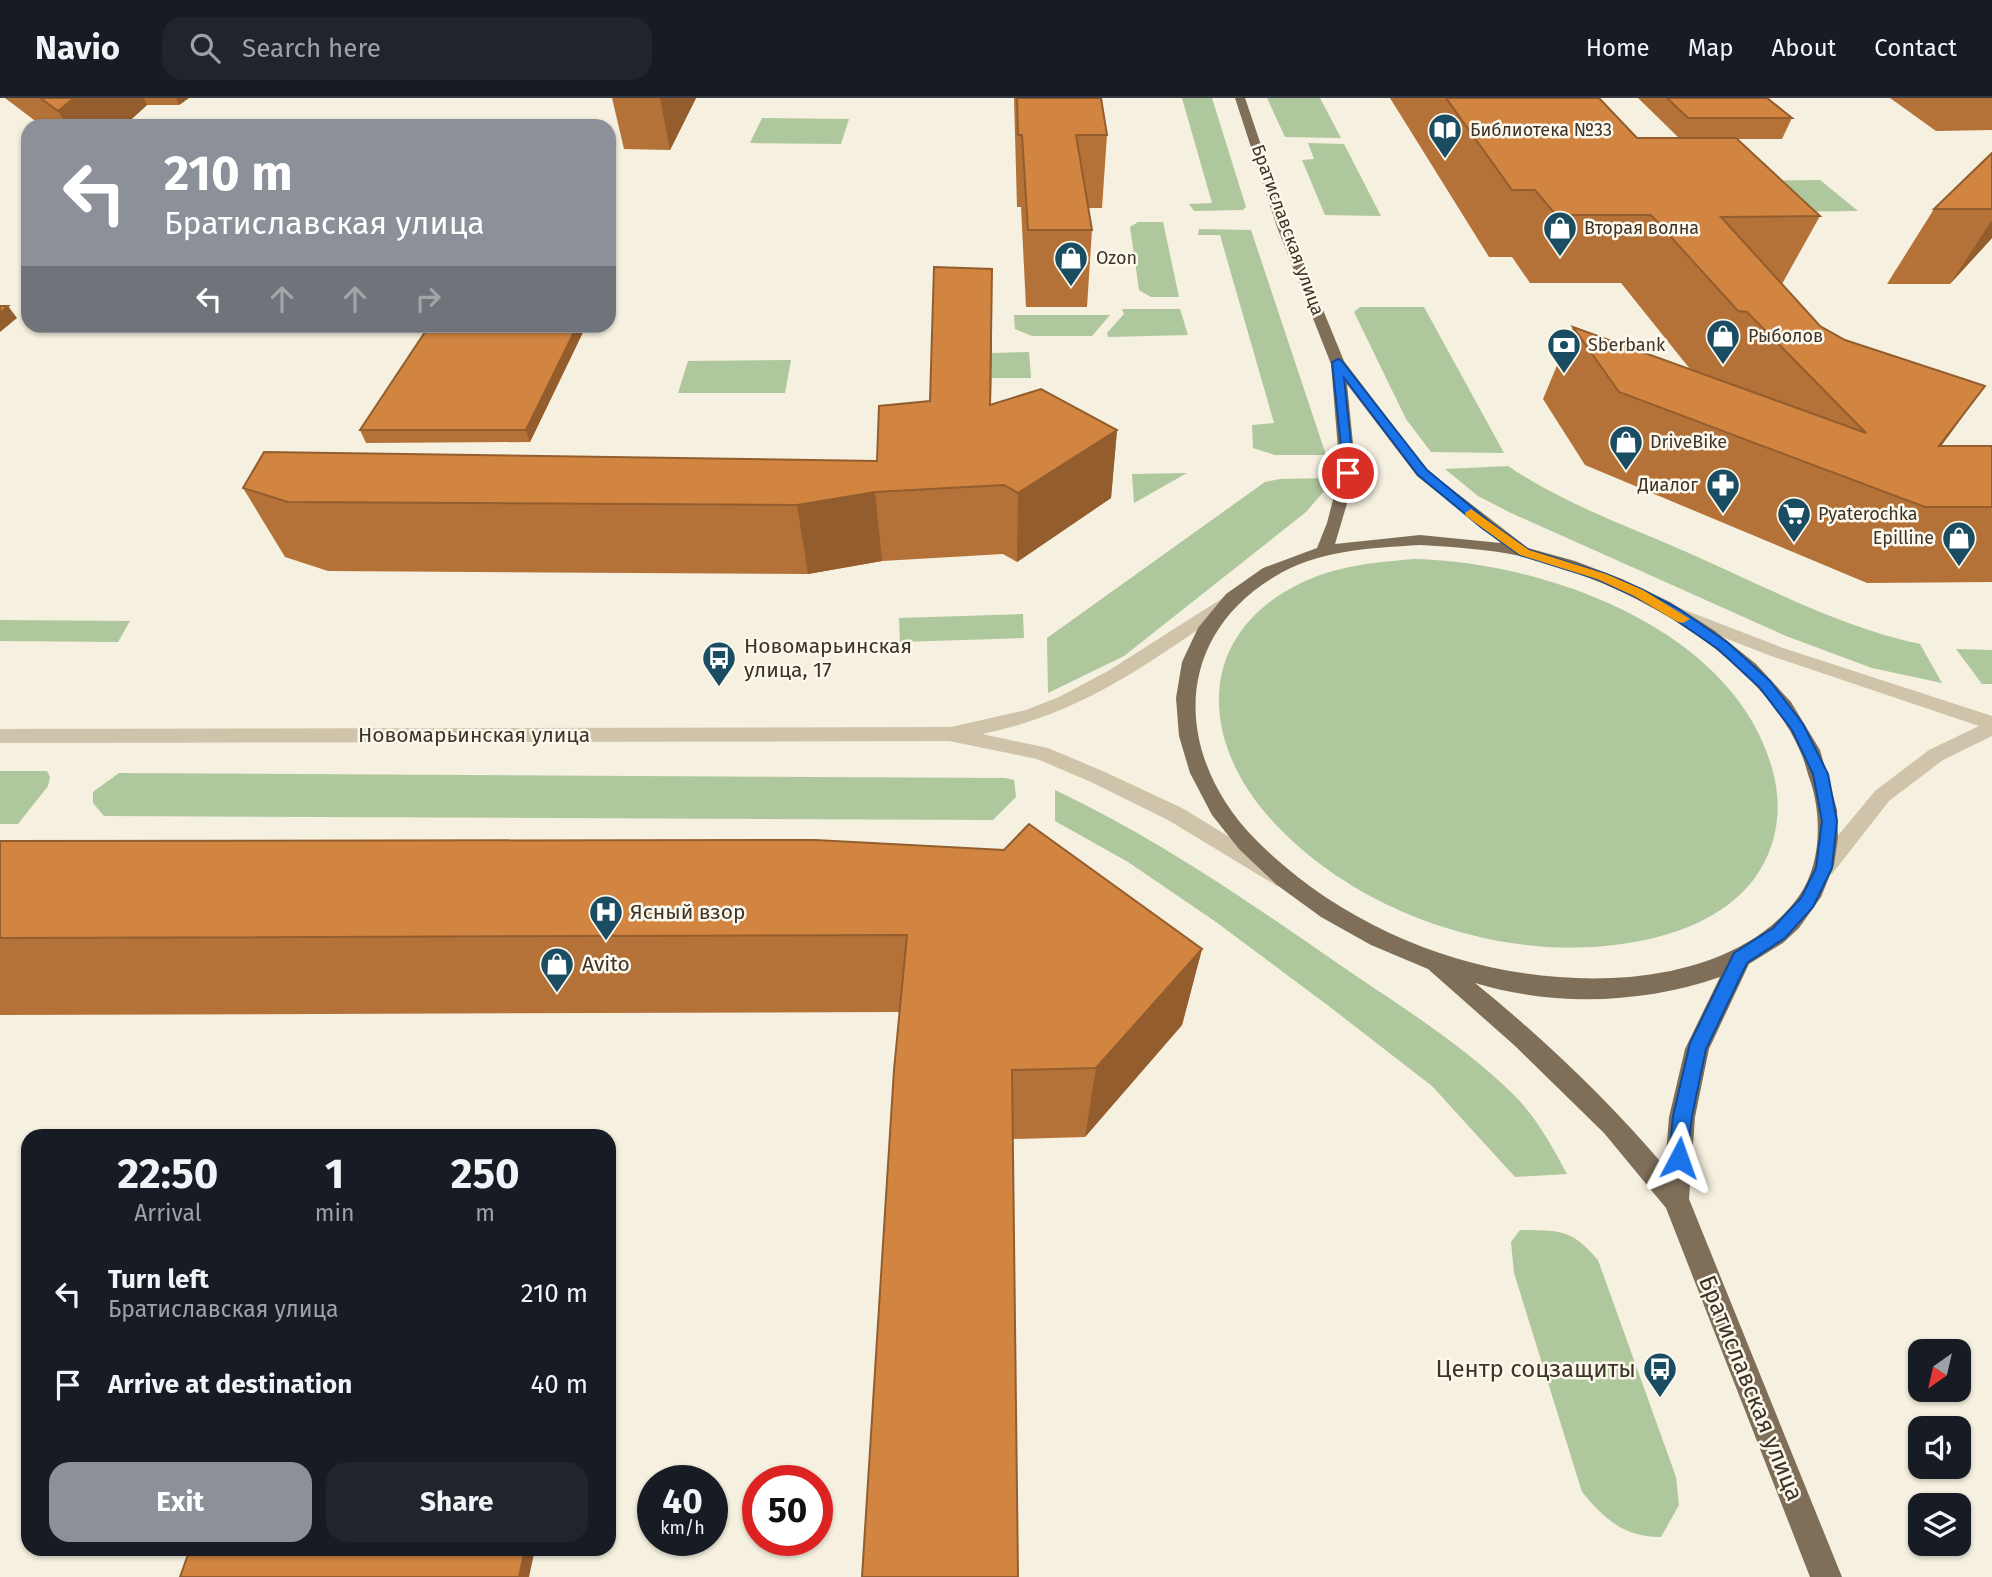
<!DOCTYPE html>
<meta charset="utf-8">
<style>
:root{--surface:#171b24;--page:#20242c;--text:#f1f3f6;--muted:#9ea1a6;--line:#363941;--accent:#8c9099}
body{margin:0;font-family:"Fira Sans",sans-serif;background:var(--page);color:var(--text);height:100vh;display:flex;flex-direction:column;font-size:26px;white-space:nowrap}
*{box-sizing:border-box;margin:0}
p{font-size:23px;color:var(--muted)}
.icon{flex:none;width:38px;height:38px;fill:none;stroke:currentColor;stroke-width:2;stroke-linecap:round;stroke-linejoin:round}
.map{position:relative;flex:1;overflow:hidden}
.sheet{position:absolute;left:21px;top:1031px;width:595px;height:427px;display:flex;flex-direction:column;background:var(--surface);border-radius:21px;box-shadow:0 2px 5px #0004}
.sheet>*{flex:none}
.hud{position:absolute;left:21px;top:21px;width:595px;height:214px;border-radius:21px;box-shadow:0 2px 5px #0004;background:#8c9099;color:#fff;overflow:hidden}
.needle{width:46px;rotate:214deg}
.buttons{position:absolute;left:1908px;top:1241px;display:grid;gap:14px}
.buttons a{display:grid;place-items:center;width:63px;height:63px;border-radius:14px;background:var(--surface);box-shadow:0 2px 5px #0004;font-size:35px}
.speed{position:absolute;left:637px;top:1367px;display:flex;gap:14px;font-size:35px;font-weight:700;text-align:center}
.speed>*{display:grid;place-content:center;width:91px;height:91px;border-radius:50%;background:var(--surface);box-shadow:0 2px 5px #0004;line-height:1}
.speed small{font-size:18px;font-weight:400}
.speed .limit{border:10px solid #d22;background:#fff;color:#111}
.pin{position:absolute;display:grid;place-items:center;width:60px;height:60px;color:#fff;margin:-30px;border:4px solid #fff;border-radius:50%;box-shadow:0 2px 7px #0007}
.me{position:absolute;width:77px;margin:-38px;rotate:4deg;stroke-linejoin:round;filter:drop-shadow(0 0 5px #0008)}
.turn{display:flex;align-items:center;gap:24px;height:147px;padding:0 28px;font-size:32px}
.turn .icon{width:91px;height:91px;stroke-width:2.5}
.turn b{display:block;font-size:49px;line-height:60px}
.lanes{display:flex;align-items:center;height:66px;padding:0 28px;background:#0003;justify-content:center;gap:35px;direction:ltr}
.lanes .off{opacity:.35}
.eta{display:flex;justify-content:space-evenly;align-items:center;height:119px;text-align:center}
.eta b{font-size:42px;font-weight:700;line-height:49px}
.button{display:flex;gap:14px;margin-top:auto;padding:14px 28px}
.button a{flex:1;height:80px;border-radius:21px;background:var(--accent);color:#fff;font-size:28px;font-weight:700;line-height:80px;text-align:center}
.button a+a{background:var(--page);color:var(--text)}
ul{padding:0;list-style:none}
li{display:flex;align-items:center;gap:21px;height:91px;padding:0 28px}
li div{flex:1}
li b{display:block;font-size:26px}
li em{font-style:normal}
header{display:flex;align-items:center;gap:42px;box-sizing:border-box;height:98px;padding:0 35px;background:var(--surface);border-bottom:2px solid var(--line)}
header strong{font-size:33px}
nav{display:flex;gap:38px;margin-inline-start:auto;font-size:24px}
.search{width:490px;height:63px;background:var(--page);display:flex;align-items:center;gap:18px;box-sizing:border-box;padding:0 24px;border-radius:21px;color:var(--muted);font-size:26px}
.map>svg:first-child{display:block}
.green{fill:#afc79d}
.lines{fill:none;stroke-linecap:round;stroke-linejoin:round}
.minor{fill:#cfc3a9;fill-rule:evenodd}
.major{fill:#7f6f59;fill-rule:evenodd}
.wall{fill:#b57238}
.shaded-wall{fill:#935d2e}
.building{fill:#d28541;stroke:#935d2e;stroke-width:2}
.route{fill:#1a73e8;stroke:#114b97;stroke-width:2}
.slow{fill:#f59e0b}
.labels{text-anchor:middle;stroke-width:5;stroke-linejoin:round;paint-order:stroke}
.far-poi-label{font-size:18px;fill:#3c3329;stroke:#fcf8ec;text-anchor:start}
.far-street-label{font-size:18px;fill:#3c3329;stroke:#fcf8ec}
.poi-label{font-size:21px;fill:#3c3329;stroke:#fcf8ec;text-anchor:start}
.street-label{font-size:21px;fill:#3c3329;stroke:#fcf8ec}
.near-poi-label{font-size:24px;fill:#3c3329;stroke:#fcf8ec;text-anchor:end}
.near-street-label{font-size:24px;fill:#3c3329;stroke:#fcf8ec}
</style>
<header>
<strong>Navio</strong>
<div class="search"><svg class="icon" aria-label="search" viewBox="0 0 24 24"><circle cx="10" cy="10" r="6"/><path d="M15 15l6 6"/></svg>Search here</div>
<nav><a>Home</a><a>Map</a><a>About</a><a>Contact</a></nav>
</header>
<div class="map">
<svg width="1992" height="1479" viewBox="0 0 1992 1479">
<rect width="100%" height="100%" fill="#f5f0df"/>
<g class="green">
<polygon points="1182,0 1212,0 1246,109 1243,112 1194,113 1189,106 1212,105"/>
<polygon points="1267,0 1320,0 1341,40 1285,39"/>
<polygon points="762,20 849,21 841,46 750,45"/>
<polygon points="1308,45 1344,46 1381,118 1325,117 1302,62 1314,61"/>
<polygon points="1820,82 1858,113 1774,114 1739,83"/>
<polygon points="1138,124 1163,124 1179,199 1151,199 1139,192 1130,129"/>
<polygon points="1199,131 1251,132 1326,357 1275,357 1253,350 1252,327 1274,325 1220,137 1198,137"/>
<polygon points="1360,209 1424,209 1504,355 1431,354 1406,321 1354,214"/>
<polygon points="1122,211 1180,211 1188,237 1108,239 1107,235 1124,216"/>
<polygon points="1014,217 1110,217 1092,238 1032,238 1015,231"/>
<polygon points="1029,254 1031,280 992,280 992,255"/>
<polygon points="791,262 785,295 678,295 688,263"/>
<path d="M 1508,368 C 1564,406 1630,429 1691,456 C 1766,489 1840,529 1920,546 L 1942,585 L 1872,570 L 1786,538 L 1511,415 L 1478,398 L 1445,371 Z"/>
<polygon points="1187,375 1134,405 1132,376"/>
<polygon points="1330,380 1325,392 1306,414 1124,558 1048,595 1047,540 1265,384 1280,381"/>
<path d="M 1415,461 C 1547,464 1737,532 1773,674 C 1783,712 1777,750 1754,781 C 1723,822 1670,839 1622,846 C 1498,864 1351,813 1268,718 C 1199,639 1197,537 1299,486 C 1335,468 1375,464 1415,461 Z"/>
<polygon points="1023,516 1024,540 900,544 899,520"/>
<polygon points="0,522 130,523 118,544 0,543"/>
<polygon points="1956,551 1992,552 1992,586 1982,586"/>
<polygon points="0,673 47,673 50,679 48,688 18,726 0,726"/>
<polygon points="119,675 1005,680 1014,682 1016,699 993,722 104,718 93,705 93,694"/>
<path d="M 1055,692 C 1152,738 1239,797 1327,858 C 1390,902 1458,942 1514,997 C 1536,1019 1552,1048 1567,1076 L 1515,1079 L 1432,988 L 1326,906 L 1216,824 L 1128,764 L 1055,723 Z"/>
<path d="M 1520,1132 C 1561,1133 1570,1130 1598,1162 L 1676,1379 L 1679,1407 L 1661,1439 C 1623,1439 1605,1421 1582,1394 L 1514,1175 L 1511,1144 Z"/>
</g>
<g class="lines">
<g class="minor">
<path d="M 1229,496 L 1238,502 L 1235,506 C 1150,564 1085,615 982,636 L 1048,650 L 1105,674 L 1182,710 L 1285,773 L 1288,779 L 1285,785 L 1277,788 L 1168,722 L 1091,684 L 1037,661 L 949,643 L 0,645 L 0,631 L 951,629 L 1026,612 L 1059,599 L 1108,573 Z"/>
<polygon points="1677,509 1783,550 1992,618 1992,638 1943,662 1889,703 1832,776 1824,779 1816,776 1813,770 1816,764 1875,693 1929,652 1979,628 1771,558 1671,519 1668,515"/>
</g>
<path class="major" d="M 1235,0 L 1245,0 L 1289,129 L 1344,263 L 1427,372 L 1528,450 L 1575,463 L 1622,481 L 1670,504 L 1715,533 L 1756,566 L 1791,604 L 1820,652 L 1837,712 L 1838,740 L 1834,767 L 1821,799 L 1799,830 L 1783,845 L 1749,866 L 1709,951 L 1695,1019 L 1689,1101 L 1842,1479 L 1810,1479 L 1666,1110 L 1604,1035 L 1514,947 L 1428,871 L 1371,847 L 1321,819 L 1277,787 L 1239,751 L 1212,717 L 1190,675 L 1179,638 L 1176,600 L 1182,564 L 1198,530 L 1226,496 L 1263,470 L 1317,450 L 1327,425 L 1340,375 L 1331,266 L 1277,129 ZM 1347,286 L 1417,378 L 1501,445 L 1420,437 L 1335,446 L 1356,375 ZM 1420,447 C 1453,449 1487,451 1520,458 C 1620,481 1758,554 1800,653 C 1805,663 1807,675 1811,685 C 1822,720 1821,767 1799,798 C 1760,852 1693,873 1630,879 C 1494,890 1353,839 1256,742 C 1175,660 1170,542 1274,479 C 1317,452 1371,450 1420,447 ZM 1720,879 L 1685,951 L 1669,1019 L 1665,1069 C 1607,1001 1544,941 1475,885 C 1554,909 1642,906 1720,879 Z"/>
</g>
<g class="wall">
<polygon points="5,0 189,0 179,7 147,7 124,28 42,28"/>
<polygon points="612,0 696,0 670,52 624,51"/>
<polygon points="1014,0 1101,0 1107,37 1102,110 1088,110 1092,132 1087,209 1026,209 1021,109 1017,109"/>
<polygon points="1390,0 1599,0 1637,40 1679,40 1638,0 1767,0 1792,20 1782,41 1736,41 1820,118 1782,186 1820,228 1941,348 1992,348 1992,484 1867,485 1585,367 1543,301 1573,229 1690,271 1621,185 1530,185 1512,159 1489,159"/>
<polygon points="1890,0 1992,0 1992,32 1936,33"/>
<polygon points="1992,55 1992,140 1950,186 1887,186 1934,111"/>
<polygon points="992,171 991,306 1117,332 1111,400 1017,464 1003,456 882,463 808,476 328,473 285,459 243,390 877,363 930,303"/>
<polygon points="586,228 530,344 366,345 360,332"/>
<polygon points="0,743 1202,851 1182,927 1085,1039 1013,1041 899,914 0,917"/>
</g>
<g class="shaded-wall">
<polygon points="74,0 144,0 147,7 124,28 67,28 58,13"/>
<polygon points="176,0 189,0 179,7"/>
<polygon points="660,0 696,0 670,52"/>
<polygon points="1992,122 1992,140 1950,186"/>
<polygon points="992,171 992,235 990,374 990,307"/>
<polygon points="8,208 17,220 0,234 0,215"/>
<polygon points="577,228 586,228 530,344 526,332"/>
<polygon points="1985,288 1931,362 1939,348"/>
<polygon points="1117,332 1111,400 1017,464 1018,395"/>
<polygon points="875,394 882,463 808,476 797,407"/>
<polygon points="1202,851 1182,927 1085,1039 1096,970"/>
<polygon points="525,1451 535,1451 529,1479 519,1479"/>
</g>
<g class="building">
<polygon points="40,0 74,0 58,13"/>
<polygon points="1017,0 1101,0 1107,37 1076,37 1092,132 1028,132 1022,37 1018,37"/>
<polygon points="1446,0 1599,0 1637,40 1736,40 1820,118 1721,119 1820,228 1845,242 1985,288 1939,348 1992,348 1992,409 1925,409 1619,294 1573,229 1866,335 1747,214 1738,213 1651,117 1556,117 1535,92 1512,92"/>
<polygon points="1667,0 1767,0 1792,20 1688,20"/>
<polygon points="1992,55 1992,111 1934,111"/>
<polygon points="934,169 992,171 990,307 1041,291 1117,332 1018,395 1004,387 875,394 797,407 288,404 243,390 264,354 877,363 879,308 930,303"/>
<polygon points="0,208 8,208 0,215"/>
<polygon points="429,228 577,228 526,332 360,332"/>
<polygon points="1029,726 1202,851 1096,970 1012,972 1018,1479 862,1479 894,972 907,837 0,840 0,743 815,742 1004,752"/>
<polygon points="190,1451 525,1451 519,1479 180,1479"/>
</g>
<polygon class="route" points="1338,261 1341,262 1427,372 1491,425 1529,452 1606,476 1643,492 1679,511 1727,544 1770,583 1803,626 1828,676 1837,723 1832,770 1813,809 1785,840 1747,865 1706,951 1692,1018 1686,1067 1679,1070 1672,1067 1669,1060 1673,1018 1690,945 1734,855 1773,830 1801,800 1816,770 1822,723 1813,676 1792,632 1760,590 1718,551 1670,518 1634,498 1597,481 1520,457 1482,430 1418,377 1344,280 1354,375 1344,377 1332,264"/>
<polygon class="slow" points="1471,411 1529,452 1606,476 1643,492 1690,521 1683,525 1678,524 1634,498 1597,481 1520,457 1466,418 1465,415"/>
<defs>
<g id="library-pin" transform="scale(1.75)"><path d="M0 17L-7.5 6A9.5 9.5 0 1 1 7.5 6Z" fill="#1a4d62" stroke="#fcf8ec"/><path d="M-6-4Q-3-5.5-.7-3.5V5Q-3 3-6 4ZM6-4Q3-5.5 .7-3.5V5Q3 3 6 4Z" fill="#fff"/></g>
<g id="shop-pin" transform="scale(1.75)"><path d="M0 17L-7.5 6A9.5 9.5 0 1 1 7.5 6Z" fill="#1a4d62" stroke="#fcf8ec"/><path d="M-5-2.5h2.3a2.7 3.5 0 0 1 5.4 0H5L5.5 6h-11ZM-1.5-2.5h3a1.5 2.3 0 0 0-3 0Z" fill="#fff"/></g>
<g id="bank-pin" transform="scale(1.75)"><path d="M0 17L-7.5 6A9.5 9.5 0 1 1 7.5 6Z" fill="#1a4d62" stroke="#fcf8ec"/><path d="M-6-4H6V4H-6ZM0-2.3a2.3 2.3 0 1 0 0 4.6a2.3 2.3 0 1 0 0-4.6Z" fill="#fff"/></g>
<g id="pharmacy-pin" transform="scale(1.75)"><path d="M0 17L-7.5 6A9.5 9.5 0 1 1 7.5 6Z" fill="#1a4d62" stroke="#fcf8ec"/><path d="M-2-6h4v4h4v4h-4v4h-4v-4h-4v-4h4Z" fill="#fff"/></g>
<g id="supermarket-pin" transform="scale(1.75)"><path d="M0 17L-7.5 6A9.5 9.5 0 1 1 7.5 6Z" fill="#1a4d62" stroke="#fcf8ec"/><path d="M-6-5.5h2.5l.6 2H6L4.5 2H-2.5L-4.4-4H-6ZM-1.5 3.2a1.3 1.3 0 1 0 .1 0ZM3 3.2a1.3 1.3 0 1 0 .1 0Z" fill="#fff"/></g>
<g id="bus-pin" transform="scale(1.75)"><path d="M0 17L-7.5 6A9.5 9.5 0 1 1 7.5 6Z" fill="#1a4d62" stroke="#fcf8ec"/><path d="M-5-6H5V4H4V6H2V4H-2V6H-4V4H-5ZM-3.5-4V0h7V-4ZM-3.5 1.2v1.5H-2V1.2ZM2 1.2v1.5H3.5V1.2Z" fill="#fff"/></g>
<g id="hospital-pin" transform="scale(1.75)"><path d="M0 17L-7.5 6A9.5 9.5 0 1 1 7.5 6Z" fill="#1a4d62" stroke="#fcf8ec"/><path d="M-5-5h3v3.5h4V-5h3V5h-3V1.5h-4V5h-3Z" fill="#fff"/></g>
</defs>
<g fill-rule="evenodd">
<use href="#library-pin" x="1445" y="32"/>
<use href="#shop-pin" x="1560" y="130"/>
<use href="#shop-pin" x="1071" y="160"/>
<use href="#shop-pin" x="1723" y="238"/>
<use href="#bank-pin" x="1564" y="247"/>
<use href="#shop-pin" x="1626" y="344"/>
<use href="#pharmacy-pin" x="1723" y="387"/>
<use href="#supermarket-pin" x="1794" y="416"/>
<use href="#shop-pin" x="1959" y="440"/>
<use href="#bus-pin" x="719" y="560"/>
<use href="#hospital-pin" x="606" y="814"/>
<use href="#shop-pin" x="557" y="866"/>
<use href="#bus-pin" x="1660" y="1271"/>
</g>
<g class="labels">
<g class="far-poi-label">
<text x="1470" y="38">Библиотека №33</text>
<text x="1584" y="136">Вторая волна</text>
<text x="1096" y="166">Ozon</text>
<text x="1748" y="244">Рыболов</text>
<text x="1588" y="253">Sberbank</text>
<text x="1650" y="350">DriveBike</text>
<text x="1698" y="393" text-anchor="end">Диалог</text>
<text x="1818" y="422">Pyaterochka</text>
<text x="1934" y="446" text-anchor="end">Epilline</text>
</g>
<g class="far-street-label">
<text transform="translate(1288 132) rotate(70)" y="6">Братиславская улица</text>
</g>
<g class="poi-label">
<text x="744" y="555">Новомарьинская<tspan x="744" dy="24">улица, 17</tspan></text>
<text x="630" y="821">Ясный взор</text>
<text x="582" y="873">Avito</text>
</g>
<g class="street-label">
<text x="474" y="644">Новомарьинская улица</text>
</g>
<g class="near-poi-label">
<text x="1636" y="1279">Центр соцзащиты</text>
</g>
<g class="near-street-label">
<text transform="translate(1751 1290) rotate(68)" y="8">Братиславская улица</text>
</g>
</g>
</svg>
<div class="buttons">
<a><svg class="needle" viewBox="-14 -14 28 28"><path d="M0-13l5 13h-10z" fill="#e53935"/><path d="M0 13l5-13h-10z" fill="#9ea1a6"/></svg></a>
<a><svg class="icon" aria-label="sound" viewBox="0 0 24 24"><path d="M4 9h4l5-4v14l-5-4H4zM17 9q2 3 0 6"/></svg></a>
<a><svg class="icon" aria-label="layers" viewBox="0 0 24 24"><path d="M12 4l9 5-9 5-9-5zM3 14l9 5 9-5"/></svg></a>
</div>
<div class="speed"><div>40<small>km/h</small></div><div class="limit">50</div></div>
<div class="pin" style="left:1348px;top:375px;background:#d93025"><svg class="icon" aria-label="arrive" viewBox="0 0 24 24"><path d="M6 21V4h12l-3 4 3 4H6"/></svg></div>
<svg class="me" style="left:1679px;top:1060px" viewBox="-20 -20 40 40"><path d="M0-17L14 15 0 8-14 15z" fill="#1a73e8" stroke="#fff" stroke-width="4"/></svg>
<div class="hud">
<div class="turn"><svg class="icon" aria-label="left" viewBox="0 0 24 24"><path d="M17 20v-9H6M10 6l-5 5 5 5"/></svg><div><b>210 m</b>Братиславская улица</div></div>
<div class="lanes"><svg class="icon" aria-label="left" viewBox="0 0 24 24"><path d="M17 20v-9H6M10 6l-5 5 5 5"/></svg><svg class="icon off" aria-label="ahead" viewBox="0 0 24 24"><path d="M12 20V5M6 11l6-6 6 6"/></svg><svg class="icon off" aria-label="ahead" viewBox="0 0 24 24"><path d="M12 20V5M6 11l6-6 6 6"/></svg><svg class="icon off" aria-label="right" viewBox="0 0 24 24"><path d="M7 20v-9h11M14 6l5 5-5 5"/></svg></div>
</div>
<section class="sheet">
<div class="eta">
<div><b>22:50</b><p>Arrival</p></div>
<div><b>1</b><p>min</p></div>
<div><b>250</b><p>m</p></div>
</div>
<ul>
<li><svg class="icon" aria-label="left" viewBox="0 0 24 24"><path d="M17 20v-9H6M10 6l-5 5 5 5"/></svg><div><b>Turn left</b><p>Братиславская улица</p></div><em>210 m</em></li>
<li><svg class="icon" aria-label="arrive" viewBox="0 0 24 24"><path d="M6 21V4h12l-3 4 3 4H6"/></svg><div><b>Arrive at destination</b></div><em>40 m</em></li>
</ul>
<div class="button"><a>Exit</a><a>Share</a></div>
</section>
</div>
